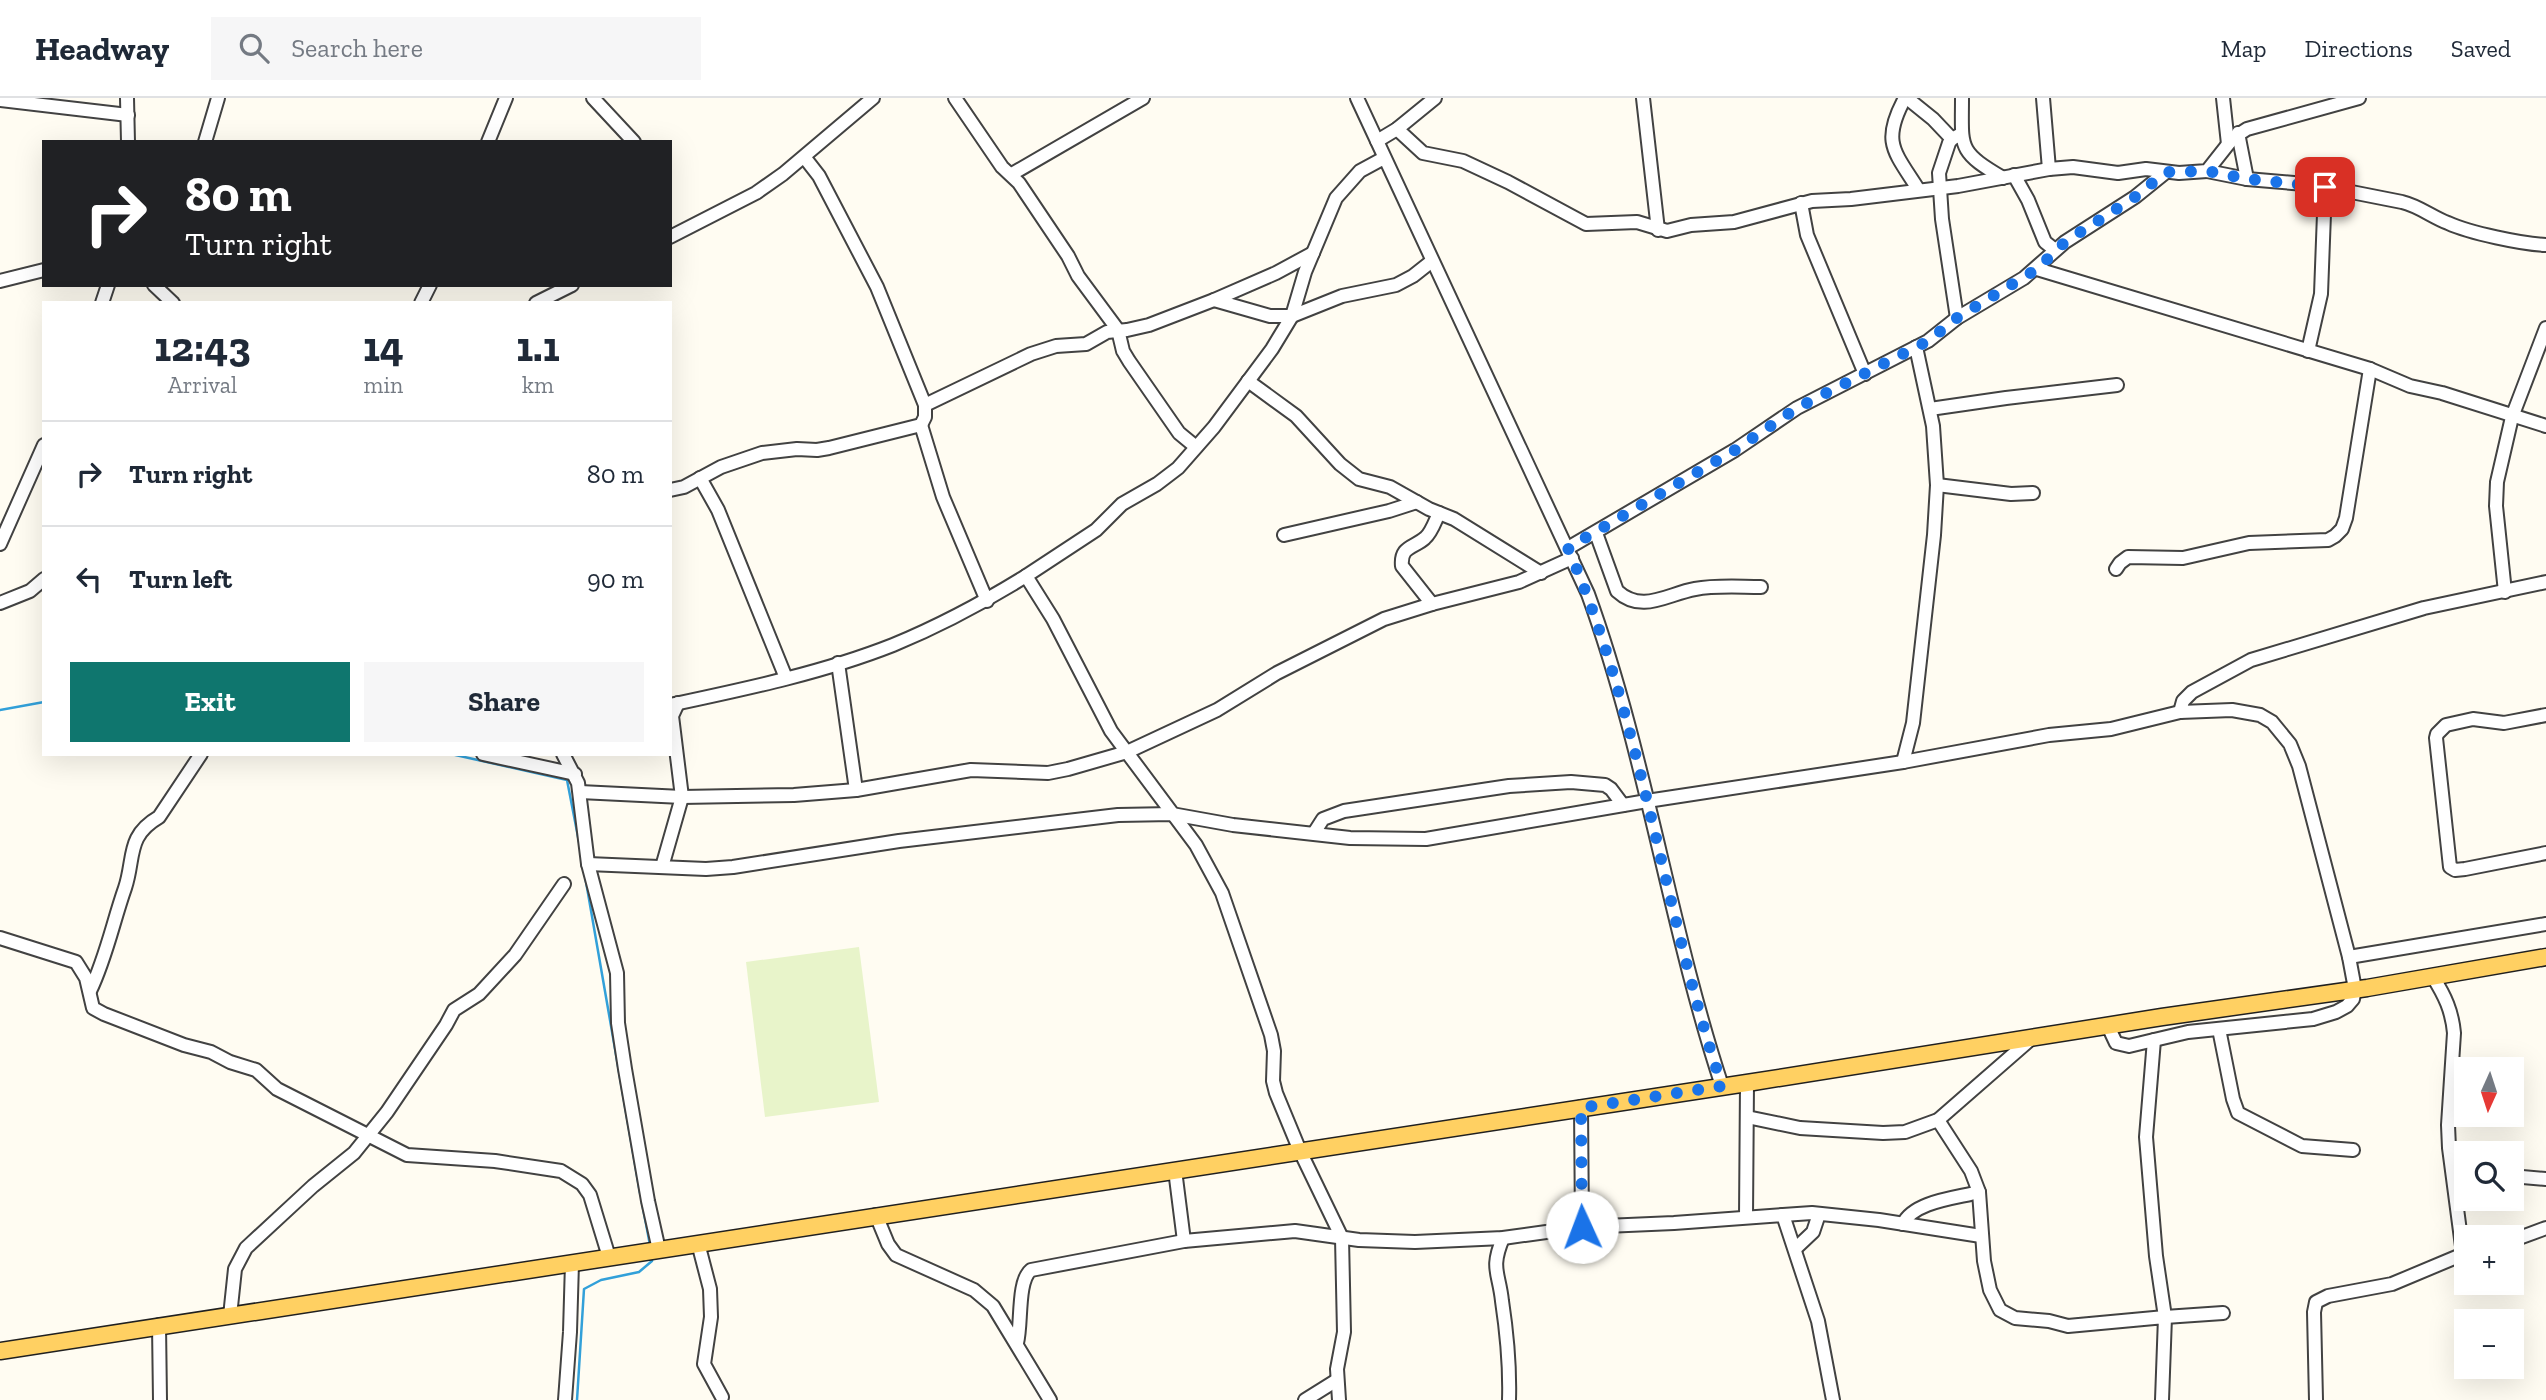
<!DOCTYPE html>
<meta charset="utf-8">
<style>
:root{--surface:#fff;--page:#f6f6f7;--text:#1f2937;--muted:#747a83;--line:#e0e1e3;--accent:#0f766e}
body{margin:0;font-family:"Zilla Slab",serif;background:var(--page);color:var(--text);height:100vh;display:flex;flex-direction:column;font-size:26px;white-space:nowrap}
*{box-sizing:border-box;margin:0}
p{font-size:23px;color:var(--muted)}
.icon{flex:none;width:38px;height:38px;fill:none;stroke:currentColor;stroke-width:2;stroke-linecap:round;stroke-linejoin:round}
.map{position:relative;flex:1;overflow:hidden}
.details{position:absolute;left:42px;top:203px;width:630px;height:455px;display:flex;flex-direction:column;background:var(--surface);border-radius:0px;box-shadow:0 7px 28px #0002}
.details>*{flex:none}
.hud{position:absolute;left:42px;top:42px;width:630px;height:147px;border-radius:0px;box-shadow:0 7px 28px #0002;background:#202124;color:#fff;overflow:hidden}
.needle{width:46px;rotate:183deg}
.tools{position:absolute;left:2454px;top:959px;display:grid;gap:14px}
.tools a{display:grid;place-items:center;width:70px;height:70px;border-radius:0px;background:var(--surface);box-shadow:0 7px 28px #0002;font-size:35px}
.pin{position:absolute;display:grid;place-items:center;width:60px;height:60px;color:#fff;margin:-30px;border-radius:14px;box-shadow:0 4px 10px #0006}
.me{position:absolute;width:77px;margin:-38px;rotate:358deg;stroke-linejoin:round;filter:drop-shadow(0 0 5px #0008)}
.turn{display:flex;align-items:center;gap:24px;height:147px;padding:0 28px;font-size:32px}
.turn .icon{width:91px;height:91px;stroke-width:2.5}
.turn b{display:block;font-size:49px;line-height:60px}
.eta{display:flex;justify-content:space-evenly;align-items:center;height:119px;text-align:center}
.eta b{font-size:42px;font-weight:700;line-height:49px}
.action{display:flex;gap:14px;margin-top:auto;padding:14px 28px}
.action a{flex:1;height:80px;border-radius:0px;background:var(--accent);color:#fff;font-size:28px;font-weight:700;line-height:80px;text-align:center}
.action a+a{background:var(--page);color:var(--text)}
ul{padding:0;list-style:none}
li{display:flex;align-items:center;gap:21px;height:105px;padding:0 28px;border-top:2px solid var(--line)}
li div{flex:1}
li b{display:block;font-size:26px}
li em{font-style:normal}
header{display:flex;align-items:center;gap:42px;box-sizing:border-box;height:98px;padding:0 35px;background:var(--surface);border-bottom:2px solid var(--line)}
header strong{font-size:33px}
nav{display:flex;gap:38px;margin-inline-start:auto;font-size:24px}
.search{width:490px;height:63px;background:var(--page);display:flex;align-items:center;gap:18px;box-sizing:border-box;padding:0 24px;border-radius:0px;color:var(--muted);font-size:26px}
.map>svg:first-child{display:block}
.pitch{fill:#e8f4ca}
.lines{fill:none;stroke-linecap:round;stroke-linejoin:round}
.stream{stroke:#32a0d9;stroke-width:2.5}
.minor-casing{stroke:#424242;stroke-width:16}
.major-casing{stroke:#202020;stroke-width:19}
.minor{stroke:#fff;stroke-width:12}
.major{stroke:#ffd062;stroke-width:16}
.route{stroke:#1a73e8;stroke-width:12;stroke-dasharray:0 21.6}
</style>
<header>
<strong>Headway</strong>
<div class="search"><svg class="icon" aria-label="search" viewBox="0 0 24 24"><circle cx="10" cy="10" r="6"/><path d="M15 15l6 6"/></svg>Search here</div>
<nav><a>Map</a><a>Directions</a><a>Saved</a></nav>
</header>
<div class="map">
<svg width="2546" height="1302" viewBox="0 0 2546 1302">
<rect width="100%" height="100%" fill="#fffcf2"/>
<polygon class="pitch" points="859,849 879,1004 765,1019 746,864"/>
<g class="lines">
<g class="stream">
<polyline points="0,612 44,604"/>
<polyline points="451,656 567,682 579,744"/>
<polyline points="585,778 640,1095"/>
<polyline points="642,1105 650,1147"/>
<polyline points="577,1302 584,1191 601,1182 639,1174 652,1163 652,1161"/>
</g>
<g class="minor-casing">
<g id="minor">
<polyline points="127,0 128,44"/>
<polyline points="593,0 634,44"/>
<polyline points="955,0 1002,69 1019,85 1068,158 1078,178 1118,232 1123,253 1129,263 1179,335 1196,349"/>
<path d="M 1357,0 L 1588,496 C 1646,656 1669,827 1722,988"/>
<polyline points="1643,0 1658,132"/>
<path d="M 1905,0 C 1881,44 1894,53 1918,91"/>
<polyline points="1907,0 1933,21 1952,41"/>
<path d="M 1962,0 C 1962,50 1957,53 2003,80"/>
<polyline points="2043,0 2049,71"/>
<polyline points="2223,0 2228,46"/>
<polyline points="0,2 128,17"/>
<polyline points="1397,31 1423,55 1463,63 1508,84 1586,126 1637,124 1667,133 1691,127 1734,124 1812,103 1851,101 1958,88 2049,71 2073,69 2118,75 2146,71 2179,75 2207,73 2233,40 2247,31 2359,0"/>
<polyline points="2238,35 2247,81"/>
<polyline points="1377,43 1397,31 1435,0"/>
<polyline points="205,44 218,0"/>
<polyline points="488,44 506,0"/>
<path d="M 2207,73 L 2247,81 L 2316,87 L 2402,104 C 2419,108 2432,119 2448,125 C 2470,135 2522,146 2546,147"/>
<polyline points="1012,76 1143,0"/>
<polyline points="2014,77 2028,102 2045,144 2055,152"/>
<polyline points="1801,105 1807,137 1865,276"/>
<polyline points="670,139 756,95 783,76 873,0"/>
<polyline points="2037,171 2370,271 2410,288 2442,295 2546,328"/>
<polyline points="0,183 44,172"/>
<polyline points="154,187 173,205"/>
<polyline points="1214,202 1270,218 1292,218 1342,198 1396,187 1413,178 1432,163"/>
<polyline points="102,205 108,187"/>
<polyline points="421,205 430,187"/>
<polyline points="536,205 572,187"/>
<polyline points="1957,220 1942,121 1939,75 1949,45 1952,41 1961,36"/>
<polyline points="2308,253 2321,196 2325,89"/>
<polyline points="1248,283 1296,318 1340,366 1359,381 1390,389 1429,411 1454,421 1541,475"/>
<polyline points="925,307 1031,256 1056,248 1086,246 1107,234 1127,232 1149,227 1214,202 1276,175 1313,155"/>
<polyline points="1930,311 2006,300 2117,287"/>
<polyline points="921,327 943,399 987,503"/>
<polyline points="700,380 718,412 786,580"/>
<polyline points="1937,387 2011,396 2033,395"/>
<polyline points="670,392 684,389 721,369 762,355 797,351 817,352 829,350 921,327 925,319 925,307 877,189 819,78 805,60"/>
<path d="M 1596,435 L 1617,493 C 1642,516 1667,496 1695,491 C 1716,487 1739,489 1761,489"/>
<polyline points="1284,437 1389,413 1417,404"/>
<polyline points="0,446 44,347"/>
<polyline points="1568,450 1735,352 1797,310 1928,243 1957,220 2024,180 2065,144 2135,99 2166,74"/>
<polyline points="2116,471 2120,465 2128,459 2183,460 2249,445 2328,442 2335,438 2342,431 2346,420 2370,271"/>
<polyline points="2505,494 2496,408 2497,384 2512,319 2546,230"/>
<polyline points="0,505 30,493 44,481"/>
<path d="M 1432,506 L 1402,468 C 1400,448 1414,450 1425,440 C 1432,434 1435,423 1439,415"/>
<polyline points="838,565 856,692"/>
<path d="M 670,607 C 745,591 822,575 893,547 C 939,528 984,504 1026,478"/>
<polyline points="2180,614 2183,603 2192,594 2251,562 2424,510 2546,484"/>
<polyline points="2546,617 2504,625 2473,621 2446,627 2437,636 2436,640 2450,769 2455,772 2465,771 2546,755"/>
<polyline points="483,656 575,676"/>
<polyline points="563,656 578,685 588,766 617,875 618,925 625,971 648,1103 659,1152"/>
<polyline points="1903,664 1913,625 1934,437 1937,387 1933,328 1916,249"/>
<polyline points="580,694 682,699 794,697 856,692 971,672 1048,675 1068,671 1127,654 1217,612 1277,575 1384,521 1432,506 1519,484 1572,460"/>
<polyline points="1314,735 1323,721 1344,713 1509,688 1571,684 1605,687 1611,691 1623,707"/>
<polyline points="588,766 706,771 733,769 899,743 1118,717 1172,716 1233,727 1350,740 1426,741 1647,703 1903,664 2049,637 2111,631 2180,614 2232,612 2260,617 2272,624 2290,646 2299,668 2349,859 2355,891 2353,901 2347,908 2336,914 2313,921 2188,934 2154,942"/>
<polyline points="662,769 682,699 672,618 678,605"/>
<polyline points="0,840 76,864 86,880 93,910 104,916 184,947 211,954 230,964 256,972 277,991 407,1057 495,1063 561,1073 582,1086 590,1097 609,1159"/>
<polyline points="2349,859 2546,826"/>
<path d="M 2433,879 C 2445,898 2452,913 2454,935 L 2448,1027 L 2449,1050 L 2463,1156"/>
<path d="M 90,893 C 106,860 113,824 125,790 C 135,760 126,738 159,719 L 201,656"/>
<polyline points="2108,928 2116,945 2129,948 2154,942 2146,1039 2156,1158 2165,1219 2223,1215"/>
<polyline points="2219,931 2233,1001 2238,1015 2302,1048 2353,1052"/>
<polyline points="1581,1009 1582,1129"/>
<polyline points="1747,1019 1800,1030 1883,1035 1905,1034 1938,1022 2032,940"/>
<polyline points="1938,1022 1971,1073 1979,1094 1984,1163 1990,1192 2000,1212 2015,1220 2049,1223 2068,1228 2165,1219 2162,1302"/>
<polyline points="1175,1072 1184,1143"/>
<polyline points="2511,1078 2546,1081"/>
<polyline points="876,1117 888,1146 896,1157 974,1192 993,1208 1050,1302"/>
<polyline points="1783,1117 1812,1115 1879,1122 1981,1138"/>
<polyline points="1746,1119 1747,985"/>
<path d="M 1903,1126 C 1914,1103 1957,1100 1979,1094"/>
<path d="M 1503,1140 C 1490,1171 1499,1174 1502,1203 C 1507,1236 1510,1269 1509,1302"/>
<polyline points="2511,1143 2546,1130"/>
<polyline points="698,1145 710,1191 711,1219 704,1266 722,1299"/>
<polyline points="1795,1151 1813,1134 1819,1116"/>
<polyline points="230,1218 235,1171 246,1150 313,1088 354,1055 387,1014 446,927 454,912 479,896 515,857 564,786"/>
<polyline points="159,1227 160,1302"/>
<path d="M 1017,1245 C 1022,1226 1017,1183 1031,1172 L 1184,1143 L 1295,1133 L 1359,1142 L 1415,1144 L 1503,1140 L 1582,1129 L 1674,1125 L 1783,1117 L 1818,1223 L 1833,1302"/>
<polyline points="565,1302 570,1234 572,1165"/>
<polyline points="1305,1302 1337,1282"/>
<polyline points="1339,1302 1337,1271 1344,1234 1342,1140 1300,1053 1276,995 1273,983 1274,953 1271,937 1222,795 1196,747 1111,633 1053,521 1026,478 1096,432 1122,406 1157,386 1178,370 1214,329 1272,251 1292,218 1305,174 1336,100 1360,73 1384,60"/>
<polyline points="2316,1302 2314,1214 2316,1204 2328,1198 2392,1186 2466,1155"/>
</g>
</g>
<g class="major-casing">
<polyline id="major" points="0,1253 1747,985 2162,919 2367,890 2546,859"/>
</g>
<use href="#minor" class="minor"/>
<use href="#major" class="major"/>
</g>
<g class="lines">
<path class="route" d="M 1582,1129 L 1581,1010 L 1722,988 C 1663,811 1642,623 1568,450 L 1735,352 L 1797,310 L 1928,243 L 1957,220 L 2037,171 L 2065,144 L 2135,99 L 2166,74 L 2207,73 L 2247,81 L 2325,89"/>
</g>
</svg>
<div class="tools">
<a><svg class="needle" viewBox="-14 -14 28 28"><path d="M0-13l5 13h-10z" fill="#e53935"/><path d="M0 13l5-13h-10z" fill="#747a83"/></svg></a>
<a><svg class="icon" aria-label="search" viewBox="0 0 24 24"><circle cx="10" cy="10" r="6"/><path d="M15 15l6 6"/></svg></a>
<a>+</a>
<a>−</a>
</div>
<div class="pin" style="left:2325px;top:89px;background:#d93025"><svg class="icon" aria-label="arrive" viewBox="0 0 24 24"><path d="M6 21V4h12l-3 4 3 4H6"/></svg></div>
<svg class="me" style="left:1582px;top:1129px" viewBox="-20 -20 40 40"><circle r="19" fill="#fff"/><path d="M0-13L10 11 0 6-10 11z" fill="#1a73e8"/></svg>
<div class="hud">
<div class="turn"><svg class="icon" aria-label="right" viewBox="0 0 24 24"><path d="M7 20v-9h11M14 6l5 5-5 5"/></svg><div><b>80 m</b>Turn right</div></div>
</div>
<section class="details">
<div class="eta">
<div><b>12:43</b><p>Arrival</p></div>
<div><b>14</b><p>min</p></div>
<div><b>1.1</b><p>km</p></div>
</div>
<ul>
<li><svg class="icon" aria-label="right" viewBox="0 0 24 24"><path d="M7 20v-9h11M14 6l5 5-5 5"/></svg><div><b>Turn right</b></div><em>80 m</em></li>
<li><svg class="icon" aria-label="left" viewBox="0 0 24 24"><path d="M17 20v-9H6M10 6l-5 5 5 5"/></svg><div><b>Turn left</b></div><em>90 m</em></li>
</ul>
<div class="action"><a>Exit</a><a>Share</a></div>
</section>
</div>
